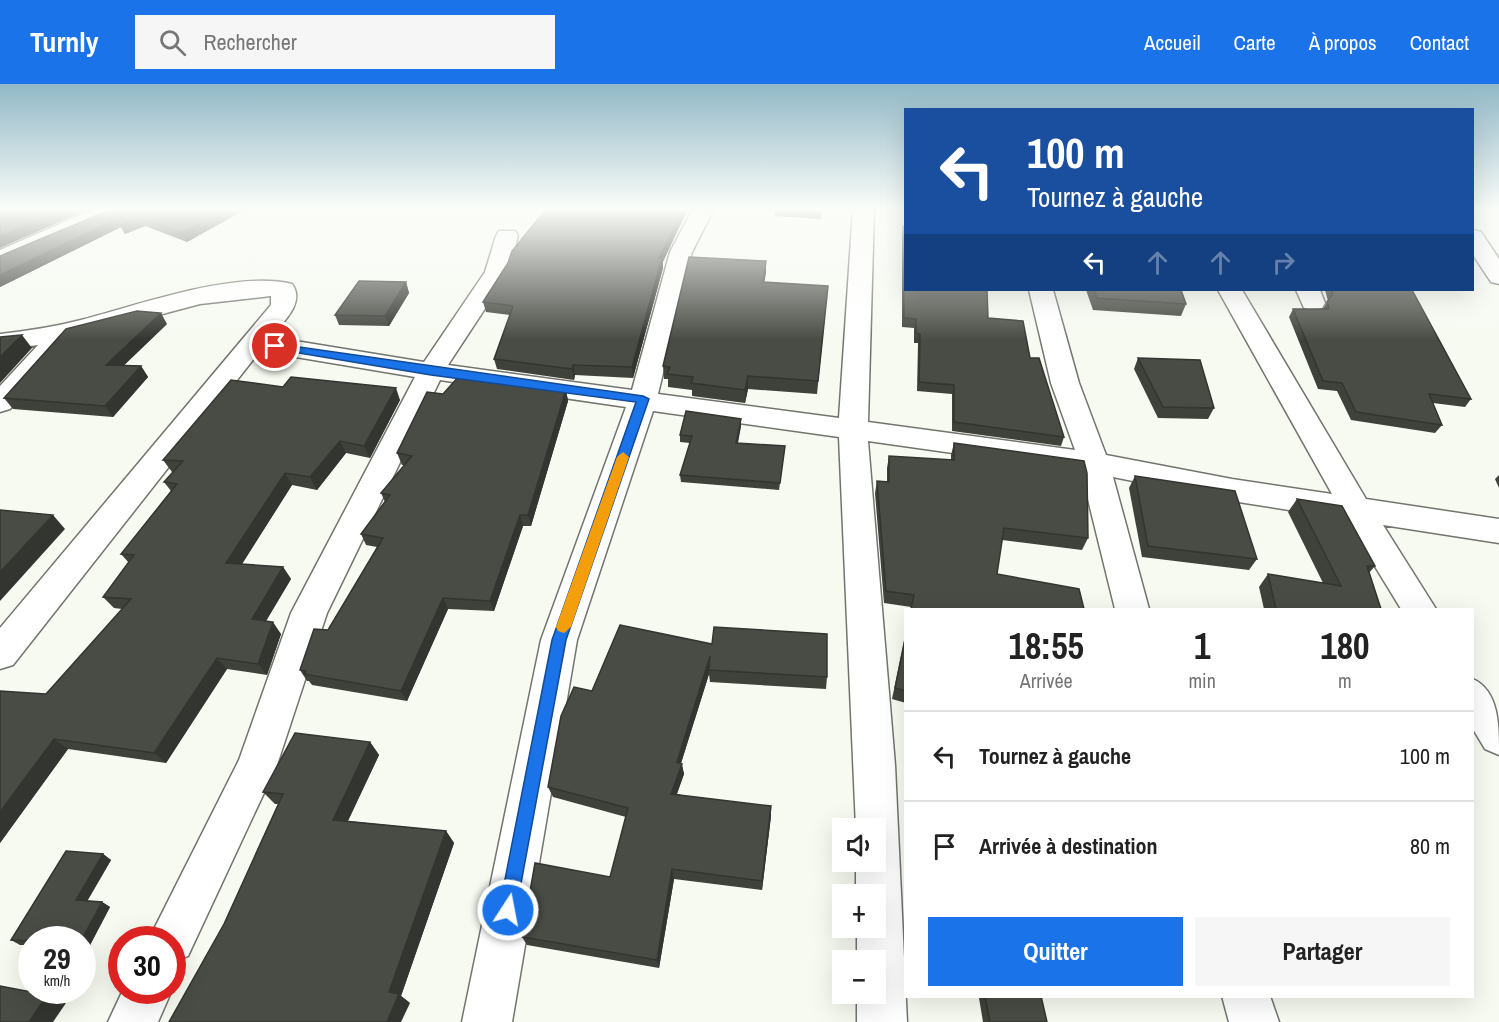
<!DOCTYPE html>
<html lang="fr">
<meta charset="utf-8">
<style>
:root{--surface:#fff;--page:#f6f6f6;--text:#222;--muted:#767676;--line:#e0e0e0;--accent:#1a73e8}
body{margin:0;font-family:"Archivo Narrow",sans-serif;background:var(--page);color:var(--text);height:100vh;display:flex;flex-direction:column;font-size:22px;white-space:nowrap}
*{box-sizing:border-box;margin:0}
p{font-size:20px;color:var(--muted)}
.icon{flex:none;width:33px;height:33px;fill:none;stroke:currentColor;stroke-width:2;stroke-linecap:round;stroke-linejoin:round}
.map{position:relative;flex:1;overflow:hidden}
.drawer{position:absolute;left:904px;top:524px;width:570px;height:390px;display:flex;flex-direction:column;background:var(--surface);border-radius:0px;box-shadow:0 6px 24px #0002}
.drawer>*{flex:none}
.hud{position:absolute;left:904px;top:24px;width:570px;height:183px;border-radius:0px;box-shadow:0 6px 24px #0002;background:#1a4fa0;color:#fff;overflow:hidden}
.tools{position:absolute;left:832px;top:734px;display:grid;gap:12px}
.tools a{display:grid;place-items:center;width:54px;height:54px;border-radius:0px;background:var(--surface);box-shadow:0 6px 24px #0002;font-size:30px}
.speed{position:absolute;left:18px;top:842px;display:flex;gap:12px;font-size:30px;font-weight:700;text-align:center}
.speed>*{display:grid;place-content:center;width:78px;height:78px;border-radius:50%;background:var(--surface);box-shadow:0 6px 24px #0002;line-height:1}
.speed small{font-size:15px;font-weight:400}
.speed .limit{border:9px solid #d22;background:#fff;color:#111}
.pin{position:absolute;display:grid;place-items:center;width:51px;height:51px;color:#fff;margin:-26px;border:3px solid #fff;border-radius:50%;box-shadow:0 2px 6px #0007}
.me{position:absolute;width:66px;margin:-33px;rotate:11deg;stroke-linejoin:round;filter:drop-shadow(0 0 4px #0008)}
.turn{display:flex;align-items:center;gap:21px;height:126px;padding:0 24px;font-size:27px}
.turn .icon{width:78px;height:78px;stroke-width:2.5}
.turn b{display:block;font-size:42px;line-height:51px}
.lanes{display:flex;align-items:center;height:57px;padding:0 24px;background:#0003;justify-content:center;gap:30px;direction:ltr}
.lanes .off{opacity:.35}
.eta{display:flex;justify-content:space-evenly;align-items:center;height:102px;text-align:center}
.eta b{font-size:36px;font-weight:800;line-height:42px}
.button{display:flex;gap:12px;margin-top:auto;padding:12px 24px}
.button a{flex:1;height:69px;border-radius:0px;background:var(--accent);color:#fff;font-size:24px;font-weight:800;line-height:69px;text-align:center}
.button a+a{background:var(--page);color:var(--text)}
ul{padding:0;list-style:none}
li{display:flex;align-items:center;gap:18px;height:90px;padding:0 24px;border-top:2px solid var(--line)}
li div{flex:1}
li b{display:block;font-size:22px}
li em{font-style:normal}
header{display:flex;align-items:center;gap:36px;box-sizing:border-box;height:84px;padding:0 30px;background:var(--accent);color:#fff}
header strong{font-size:28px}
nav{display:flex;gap:33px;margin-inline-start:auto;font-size:21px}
.search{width:420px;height:54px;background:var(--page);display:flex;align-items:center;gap:15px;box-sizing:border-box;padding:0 21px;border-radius:0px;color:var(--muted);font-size:22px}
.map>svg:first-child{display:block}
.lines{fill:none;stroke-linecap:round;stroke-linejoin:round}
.street-casing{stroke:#72756e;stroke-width:3}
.secondary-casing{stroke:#72756e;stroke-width:3}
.street{fill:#fff;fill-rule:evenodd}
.secondary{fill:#fff;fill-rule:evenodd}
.wall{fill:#3f413b}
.shaded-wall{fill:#333530}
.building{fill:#494c45;stroke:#333530;stroke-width:1.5}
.route{fill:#1a73e8;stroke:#114b97;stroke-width:1.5}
.slow{fill:#f59e0b}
</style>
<header>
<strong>Turnly</strong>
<div class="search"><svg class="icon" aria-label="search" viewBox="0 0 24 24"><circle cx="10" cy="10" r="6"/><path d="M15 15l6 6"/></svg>Rechercher</div>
<nav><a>Accueil</a><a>Carte</a><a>À propos</a><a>Contact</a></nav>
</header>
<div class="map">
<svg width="1499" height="938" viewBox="0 0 1499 938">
<rect width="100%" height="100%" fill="#f6faf1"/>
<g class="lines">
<g class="street-casing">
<g id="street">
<path d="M 693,125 L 714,125 L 692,168 L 658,310 L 839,334 L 853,125 L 874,125 L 868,338 L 1075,366 L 1051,299 L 1029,206 L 1053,206 L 1079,299 L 1106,371 L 1232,395 L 1332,410 L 1218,206 L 1242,206 L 1366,415 L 1499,435 L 1499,459 L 1383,441 L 1436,525 L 1401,525 L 1346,435 L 1232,417 L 1113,393 L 1149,525 L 1115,525 L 1081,387 L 868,357 L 895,681 L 907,938 L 857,938 L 857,909 L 876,909 L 876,876 L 857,876 L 857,843 L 876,843 L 876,810 L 856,810 L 856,777 L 876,777 L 876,744 L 856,744 L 839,353 L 653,327 L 577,556 L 512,938 L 462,938 L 541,556 L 626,323 L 440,296 L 327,529 L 277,681 L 188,872 L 172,879 L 172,855 L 149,855 L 239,676 L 291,529 L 415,293 L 260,267 L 13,581 L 0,585 L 0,544 L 271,221 L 271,212 L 200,220 L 72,254 L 10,325 L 0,328 L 0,302 L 38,261 L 0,266 L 0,250 C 27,247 54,243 81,236 C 139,221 235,186 292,200 C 306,219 282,239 271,253 L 424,278 L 485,188 L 496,152 L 499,147 L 515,147 L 518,152 L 509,188 L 448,281 L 632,306 L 670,168 Z"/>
<polygon points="1473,146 1481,148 1499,175 1499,200 1491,198 1473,171"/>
<polygon points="1296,206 1320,206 1325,219 1322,224 1313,226 1304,224"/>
<path d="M 1473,595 C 1499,607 1499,641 1499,671 L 1485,665 L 1473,645 Z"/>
<polygon points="123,906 172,906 158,938 108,938"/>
<polygon points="1222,912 1270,912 1279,938 1229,938"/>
</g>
</g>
<g class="secondary-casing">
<polygon id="secondary" points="94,125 122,125 119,130 0,181 0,166"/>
</g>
<use href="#street" class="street"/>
<use href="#secondary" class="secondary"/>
</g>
<g class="wall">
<polygon points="112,125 246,125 187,158 145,142 125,150 121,143 0,203 0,172"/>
<polygon points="775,125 822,125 821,135 775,132"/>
<polygon points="903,142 988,234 1030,274 1064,353 1061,362 952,347 952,310 917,307 918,259 914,259 914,244 902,243 902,151"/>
<polygon points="766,177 764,198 828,202 817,310 748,305 745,319 692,312 692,306 668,303 668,295 664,295 663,282"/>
<polygon points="663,178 663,184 633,294 575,291 574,296 497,285 494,275 510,231 486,228 483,218"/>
<polygon points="406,198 409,209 389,242 339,241 335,231"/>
<polygon points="1086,206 1181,206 1186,220 1181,232 1093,226"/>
<polygon points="1325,206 1412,206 1471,315 1465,323 1433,319 1442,341 1435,349 1351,336 1337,307 1318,305 1289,233 1293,225 1323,225 1328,217"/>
<polygon points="167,240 124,281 141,282 148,293 113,333 13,325 4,314"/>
<polygon points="1138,274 1214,324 1208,335 1158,334 1134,285"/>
<polygon points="283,303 400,316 370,374 346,369 317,406 292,401 242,480 283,483 291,495 266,537 281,550 267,591 227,585 166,679 68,665 0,759 46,610 122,525 114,524 103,513 129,479 121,470 171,407 164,398 173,388 172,388 163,376"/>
<polygon points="566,306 568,317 531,442 523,442 494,527 448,525 407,617 312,601 309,597 307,597 300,586 328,546 377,463 366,461 361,450 385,418 381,409 405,381 402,381 397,369 443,310"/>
<polygon points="741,335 741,342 738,359 785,362 779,406 681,398 680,391 690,359 680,358 680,351"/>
<polygon points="954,359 1088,454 1082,466 1002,456 911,523 884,519 875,409 877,397 887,397 887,384 889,372 951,376 951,371"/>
<polygon points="1499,391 1499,404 1495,395"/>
<polygon points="1135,392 1257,475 1249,486 1142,473 1129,404"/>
<polygon points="1297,415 1375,482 1369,489 1381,525 1264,525 1259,503 1268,490 1323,499 1288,428"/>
<polygon points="620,541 827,593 826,605 710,598 709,590 681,679 684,690 677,710 771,732 762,806 674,795 659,884 527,861 522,853 610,793 626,733 553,713 548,703 592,607"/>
<polygon points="906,548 906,619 892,615"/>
<polygon points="370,658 379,671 348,737 446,747 454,759 401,912 410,919 224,840 278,720 275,720 263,708"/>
<polygon points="103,770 111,776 87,817 102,818 110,823 89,863 82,863 82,855 32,855 32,861 20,861 11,856"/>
<polygon points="980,912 1041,912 1047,938 983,938 979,914"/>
</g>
<g class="shaded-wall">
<polygon points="64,125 89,125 0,164 0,152"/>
<polygon points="227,125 246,125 187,158 182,149"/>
<polygon points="683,125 688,125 663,178 663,184 633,294 632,283 659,174"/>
<polygon points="140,133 145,142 125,150 120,141"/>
<polygon points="116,135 121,143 0,203 0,191"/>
<polygon points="766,177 766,189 762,211 763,198"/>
<polygon points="406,198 409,209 389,242 385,232"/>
<polygon points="161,229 167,240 114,291 106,281"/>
<polygon points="22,251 32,264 0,299 0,273"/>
<polygon points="573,281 575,291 574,296 572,285"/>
<polygon points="141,282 148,293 113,333 105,322"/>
<polygon points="748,292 748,305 745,319 745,306"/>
<polygon points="396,304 400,316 370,374 364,362"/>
<polygon points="566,306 568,317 531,442 528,431"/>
<polygon points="741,335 741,342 736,366 736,359"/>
<polygon points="340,357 346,369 317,406 310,393"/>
<polygon points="285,389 292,401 235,491 226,479"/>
<polygon points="53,431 65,445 0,517 0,488"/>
<polygon points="520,431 523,442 494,527 490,517"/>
<polygon points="283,483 291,495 260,547 252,535"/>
<polygon points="443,514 448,525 407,617 401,607"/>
<polygon points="273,538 281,550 267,591 258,580"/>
<polygon points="710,572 709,590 678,689 677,678"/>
<polygon points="217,574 227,585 166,679 154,669"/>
<polygon points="54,655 68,665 0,759 0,728"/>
<polygon points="370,658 379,671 343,747 333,736"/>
<polygon points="682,680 684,690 673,720 671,710"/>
<polygon points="771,722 771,732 762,806 762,797"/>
<polygon points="446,747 454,759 401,912 410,919 401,938 387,938 389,908"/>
<polygon points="103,770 111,776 85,821 76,816"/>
<polygon points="672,785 674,795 659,884 657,876"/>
<polygon points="102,818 110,823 89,863 82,860 82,855"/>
<polygon points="47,911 66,919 53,938 29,938"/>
</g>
<g class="building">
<polygon points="0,125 64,125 0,152"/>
<polygon points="112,125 227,125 182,149 140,133 120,141 116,135 0,191 0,172"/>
<polygon points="546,125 683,125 659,174 662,174 632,283 573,281 572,285 494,275 513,222 483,218 508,179 512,167"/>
<polygon points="903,142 906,142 906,206 987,206 988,234 1023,237 1030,274 1039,274 1064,353 954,338 954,301 919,298 920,250 916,249 916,235 904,234"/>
<polygon points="689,173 766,177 763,198 828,202 818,297 748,292 745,306 691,299 693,293 667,290 670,283 663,282"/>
<polygon points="359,197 406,198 385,232 335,231"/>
<polygon points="1094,206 1181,206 1186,220 1097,214"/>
<polygon points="1331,206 1412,206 1471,315 1429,310 1442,341 1356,328 1342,299 1323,297 1293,225 1329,225 1327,218 1333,210"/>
<polygon points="137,227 161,229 106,281 141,282 105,322 4,314 66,245"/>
<polygon points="22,251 0,273 0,253"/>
<polygon points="1138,274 1200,276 1214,324 1163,323"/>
<polygon points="460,291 566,306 528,431 520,431 490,517 443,514 401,607 304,590 306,587 300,586 314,545 328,546 383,454 361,450 390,411 381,409 412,372 397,369 427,308 443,310"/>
<polygon points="291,293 396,304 364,362 340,357 310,393 285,389 226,479 283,483 252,535 273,538 258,580 217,574 154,669 54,655 0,728 0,607 46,610 131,515 103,513 134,471 121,470 177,400 164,398 183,377 163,376 231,296 283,303"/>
<polygon points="686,327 741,335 736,359 785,362 780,399 680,391 692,352 680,351"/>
<polygon points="954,359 1084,377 1087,389 1088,454 1004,444 997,490 1079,505 1084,525 911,525 914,511 886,507 877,397 889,398 889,372 954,376"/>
<polygon points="1135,392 1235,407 1257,475 1148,462"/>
<polygon points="1297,415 1342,422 1375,482 1367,482 1381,525 1276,525 1268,490 1341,502"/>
<polygon points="0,426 53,431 0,488"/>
<polygon points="620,541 712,560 714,543 827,550 827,593 709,586 710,572 677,678 682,680 671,710 771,722 762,797 672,785 657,876 522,853 535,779 610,793 628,724 548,703 561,632 574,603 592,607"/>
<polygon points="906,550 906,607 895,604"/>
<polygon points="295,649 370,658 333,736 446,747 389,908 399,910 387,938 169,938 224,840 283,710 263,708"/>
<polygon points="66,767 103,770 76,816 102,818 82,855 32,855 32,857 11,856"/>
<polygon points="0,902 47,911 29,938 0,938"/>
<polygon points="985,912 1041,912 1047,938 990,938"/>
</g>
<linearGradient id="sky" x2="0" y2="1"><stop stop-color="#91b8c6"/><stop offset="0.49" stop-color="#fbfdf9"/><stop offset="1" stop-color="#fbfdf9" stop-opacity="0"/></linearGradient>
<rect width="1499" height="256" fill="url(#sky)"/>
<polygon class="route" points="271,259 643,312 649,315 566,556 515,832 508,835 502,832 499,826 552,556 636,318 431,291 275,265 271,264"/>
<polygon class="slow" points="623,368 629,373 571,543 564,549 558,547 556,543 617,373"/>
</svg>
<div class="tools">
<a><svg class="icon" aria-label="sound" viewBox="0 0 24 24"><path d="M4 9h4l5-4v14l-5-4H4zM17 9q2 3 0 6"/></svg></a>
<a>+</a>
<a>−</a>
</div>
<div class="speed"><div>29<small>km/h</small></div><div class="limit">30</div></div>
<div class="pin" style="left:275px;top:262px;background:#d93025"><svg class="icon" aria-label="arrive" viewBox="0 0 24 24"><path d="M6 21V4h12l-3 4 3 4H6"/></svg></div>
<svg class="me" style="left:508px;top:826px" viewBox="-20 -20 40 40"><circle r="17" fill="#1a73e8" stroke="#fff" stroke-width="3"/><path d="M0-11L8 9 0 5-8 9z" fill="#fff"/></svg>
<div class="hud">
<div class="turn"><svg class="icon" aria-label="left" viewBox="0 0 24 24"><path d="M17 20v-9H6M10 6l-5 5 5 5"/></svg><div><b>100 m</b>Tournez à gauche</div></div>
<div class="lanes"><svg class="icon" aria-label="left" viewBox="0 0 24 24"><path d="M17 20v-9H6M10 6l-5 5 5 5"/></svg><svg class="icon off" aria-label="ahead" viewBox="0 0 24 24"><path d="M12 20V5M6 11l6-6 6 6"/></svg><svg class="icon off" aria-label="ahead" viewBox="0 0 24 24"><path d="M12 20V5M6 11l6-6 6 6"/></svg><svg class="icon off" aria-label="right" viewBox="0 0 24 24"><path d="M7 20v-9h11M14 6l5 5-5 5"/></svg></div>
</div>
<section class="drawer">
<div class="eta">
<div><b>18:55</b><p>Arrivée</p></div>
<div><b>1</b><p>min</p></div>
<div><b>180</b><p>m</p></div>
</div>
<ul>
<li><svg class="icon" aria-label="left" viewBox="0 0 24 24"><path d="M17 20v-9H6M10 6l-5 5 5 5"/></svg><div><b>Tournez à gauche</b></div><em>100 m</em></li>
<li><svg class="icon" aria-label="arrive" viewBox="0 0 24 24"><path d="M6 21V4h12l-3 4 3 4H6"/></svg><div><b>Arrivée à destination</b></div><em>80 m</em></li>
</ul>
<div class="button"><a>Quitter</a><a>Partager</a></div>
</section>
</div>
